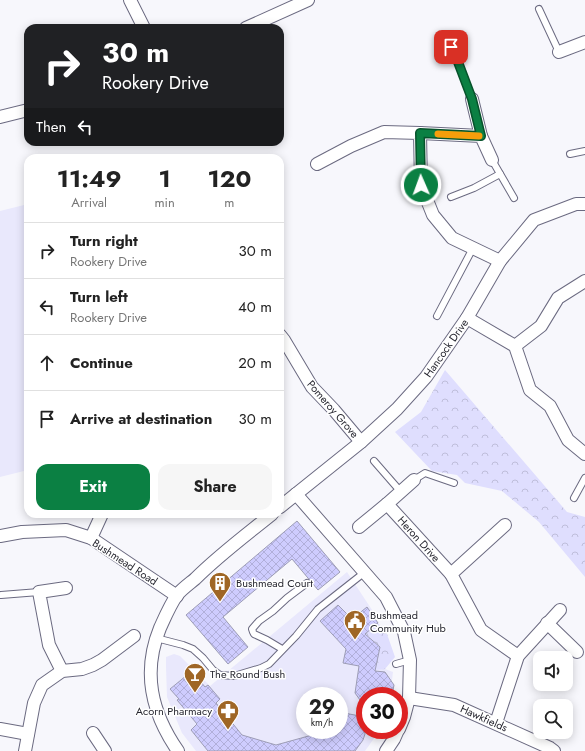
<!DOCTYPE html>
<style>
:root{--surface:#fff;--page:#f6f6f6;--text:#222;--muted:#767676;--line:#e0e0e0;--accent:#0b8043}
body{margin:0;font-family:Jost,sans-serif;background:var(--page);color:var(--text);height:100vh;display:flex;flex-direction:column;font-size:15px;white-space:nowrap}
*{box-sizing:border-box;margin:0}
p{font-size:13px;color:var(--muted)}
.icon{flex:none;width:22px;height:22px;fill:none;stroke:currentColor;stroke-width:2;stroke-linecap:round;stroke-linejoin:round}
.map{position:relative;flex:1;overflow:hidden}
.sheet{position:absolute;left:24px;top:154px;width:260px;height:364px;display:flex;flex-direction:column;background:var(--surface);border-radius:12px;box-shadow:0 2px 10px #0003}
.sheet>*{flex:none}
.guide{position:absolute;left:24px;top:24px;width:260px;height:122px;border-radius:12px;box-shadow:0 2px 10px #0003;background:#202124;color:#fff;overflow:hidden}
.tools{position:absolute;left:533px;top:651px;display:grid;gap:8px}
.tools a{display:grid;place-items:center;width:40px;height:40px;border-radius:8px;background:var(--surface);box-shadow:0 2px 10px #0003;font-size:20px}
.speed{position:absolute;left:296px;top:687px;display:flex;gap:8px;font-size:20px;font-weight:700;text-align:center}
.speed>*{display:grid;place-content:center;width:52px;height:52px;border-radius:50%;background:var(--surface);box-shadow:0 2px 10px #0003;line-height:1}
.speed small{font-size:10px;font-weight:400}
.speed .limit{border:6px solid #d22;background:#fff;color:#111}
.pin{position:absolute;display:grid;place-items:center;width:34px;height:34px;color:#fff;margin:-17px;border-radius:8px;box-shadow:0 2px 6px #0006}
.me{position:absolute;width:44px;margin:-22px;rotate:358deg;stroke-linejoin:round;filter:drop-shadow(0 0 3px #0008)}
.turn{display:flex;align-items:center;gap:14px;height:84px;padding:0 12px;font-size:18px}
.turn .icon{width:52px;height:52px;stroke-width:2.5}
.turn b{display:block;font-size:28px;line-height:34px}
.then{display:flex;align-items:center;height:38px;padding:0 12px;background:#0003;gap:8px;font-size:15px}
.eta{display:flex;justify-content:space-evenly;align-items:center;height:68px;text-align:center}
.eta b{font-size:24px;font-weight:700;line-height:28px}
.action{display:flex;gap:8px;margin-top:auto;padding:8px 12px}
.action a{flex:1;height:46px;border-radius:12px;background:var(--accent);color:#fff;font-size:16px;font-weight:700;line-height:46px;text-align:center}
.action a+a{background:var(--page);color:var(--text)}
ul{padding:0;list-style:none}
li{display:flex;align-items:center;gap:12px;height:56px;padding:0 12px;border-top:1px solid var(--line)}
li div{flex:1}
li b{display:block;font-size:15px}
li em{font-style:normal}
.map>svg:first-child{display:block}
.built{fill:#e9e8fc;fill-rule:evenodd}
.park{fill:url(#park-crowns)}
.building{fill:url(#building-cross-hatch);stroke:#9d9db5}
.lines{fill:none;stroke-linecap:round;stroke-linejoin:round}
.service-casing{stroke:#6b6a81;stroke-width:8}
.minor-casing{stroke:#6b6a81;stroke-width:14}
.service{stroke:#fff;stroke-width:6}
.minor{stroke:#fff;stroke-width:12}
.route-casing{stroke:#07532c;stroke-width:10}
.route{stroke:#0b8043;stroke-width:7}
.slow{stroke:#f59e0b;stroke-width:7}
.labels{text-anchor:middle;stroke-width:3;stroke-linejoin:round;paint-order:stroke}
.street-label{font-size:11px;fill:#272730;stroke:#fff}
.poi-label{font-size:11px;fill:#272730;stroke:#fff;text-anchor:start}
</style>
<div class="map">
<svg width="585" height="751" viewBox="0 0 585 751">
<defs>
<pattern id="park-crowns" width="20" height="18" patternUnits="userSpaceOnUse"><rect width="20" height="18" fill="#dfdefe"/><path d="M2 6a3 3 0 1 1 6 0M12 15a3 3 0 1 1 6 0" fill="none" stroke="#bfbeda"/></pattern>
<pattern id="building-cross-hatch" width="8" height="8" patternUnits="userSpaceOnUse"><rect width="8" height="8" fill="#ceccfe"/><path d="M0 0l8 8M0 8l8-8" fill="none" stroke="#b1afda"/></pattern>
</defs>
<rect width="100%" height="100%" fill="#f7f7fc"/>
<g class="built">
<polygon points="28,204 28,470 0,477 0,211"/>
<path d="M 347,572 L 376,616 L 365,634 L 380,647 L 375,669 L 385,669 L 393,672 L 390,696 L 365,696 L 365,730 L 380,730 L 365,751 L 196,751 L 182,733 L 167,697 L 166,667 L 166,657 L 174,654 L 180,656 L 210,686 ZM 305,696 L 339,696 L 339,730 L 305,730 Z"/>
</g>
<g class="park">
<polygon points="445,370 567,512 585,517 585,577 539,522 502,491 465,483 457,475 432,471 395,432 421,412"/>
<polygon points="378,623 387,634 395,657 385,669 375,670 380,647 365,634"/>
</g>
<g class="building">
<polygon points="297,521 340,572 318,590 292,559 223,617 248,647 228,664 186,615"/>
<polygon points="338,605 352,619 367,607 378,623 365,634 380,647 375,671 385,672 394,685 392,696 365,696 365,707 355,693 359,666 343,663 346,649 320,621"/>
<polygon points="192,671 205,687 208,685 220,699 216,703 242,735 276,745 323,732 326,730 339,730 339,712 365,717 365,734 363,740 355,751 208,751 191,730 197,724 177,700 179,699 170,689"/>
</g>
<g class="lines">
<g class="service-casing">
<g id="service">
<polyline points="539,9 559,52"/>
<polyline points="451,47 458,62 472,99"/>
<polyline points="570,154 585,151"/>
<polyline points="492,160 514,198"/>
<polyline points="451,197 474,188 500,174"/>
<polyline points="437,316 473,248"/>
<polyline points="374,461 401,492"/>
<polyline points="414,480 425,473 454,483"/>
<polyline points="574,498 585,478"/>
<polyline points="1,595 39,592"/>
<polyline points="156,638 183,645 193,649 203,658 213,670 220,675 234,676 261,668 269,664 296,636 318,609 365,572"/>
<polyline points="282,649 267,640 254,634 253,632 252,629 259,621 273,611 287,598 307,583"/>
<polyline points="396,664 410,660"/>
</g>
</g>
<g class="minor-casing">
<g id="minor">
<polyline points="130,0 144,28"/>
<polyline points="246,28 308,0"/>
<polyline points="559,52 585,42"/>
<polyline points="472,99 481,136"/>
<polyline points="0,117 28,110"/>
<polyline points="420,133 481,136 492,160"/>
<polyline points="317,164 351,146 384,132 420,133 421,185 433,215 452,238 500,261"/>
<polyline points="467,318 515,346 530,390 550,406 568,440 585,454"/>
<polyline points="280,335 284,340 312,387 334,410 361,442"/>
<polyline points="515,346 541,326 558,298 585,281"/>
<polyline points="414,480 387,504 451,574"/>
<polyline points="296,494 386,597 404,632 410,660 409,698 404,717 399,729"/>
<polyline points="280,507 361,442 397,409 426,377 467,318 500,261 534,220 576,204 585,204"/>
<polyline points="505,525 451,574 481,630 518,656"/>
<polyline points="359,527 387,504"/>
<polyline points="0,536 22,532 66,530 91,538 177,596"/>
<polyline points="91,538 102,514"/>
<polyline points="547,623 577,652"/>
<polyline points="62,671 49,645 39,592 66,588"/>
<polyline points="409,698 454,705 550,748 554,751"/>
<polyline points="496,723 518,656 560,610"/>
<polyline points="0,729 28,734"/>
<polyline points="93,733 105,751"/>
<polyline points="25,751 34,703 42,685 62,671 82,669 93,665 102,660 134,636"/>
<path d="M 178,751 C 151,712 142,672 160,628 C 165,617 170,605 177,595 C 182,589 189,584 195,579 C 219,555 246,535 272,514"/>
<polyline points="386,751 394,739 398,730"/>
</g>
</g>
<use href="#service" class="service"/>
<use href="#minor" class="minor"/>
</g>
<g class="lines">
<g class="route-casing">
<polyline id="route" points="421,185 420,133 481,136 472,99 458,62 451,47"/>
</g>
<use href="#route" class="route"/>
<polyline class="slow" points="438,134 479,136"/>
</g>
<defs>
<g id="building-pin" transform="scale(1.15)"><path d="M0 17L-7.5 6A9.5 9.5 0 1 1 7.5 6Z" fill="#9f6625" stroke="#fff"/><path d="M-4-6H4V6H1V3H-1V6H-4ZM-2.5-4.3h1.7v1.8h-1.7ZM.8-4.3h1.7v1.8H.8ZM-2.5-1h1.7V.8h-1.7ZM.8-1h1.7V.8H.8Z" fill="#fff"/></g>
<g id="civic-pin" transform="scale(1.15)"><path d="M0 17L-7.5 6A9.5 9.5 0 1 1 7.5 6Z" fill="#9f6625" stroke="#fff"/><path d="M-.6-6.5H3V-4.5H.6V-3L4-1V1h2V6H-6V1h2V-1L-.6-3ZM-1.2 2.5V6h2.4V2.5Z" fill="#fff"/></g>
<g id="bar-pin" transform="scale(1.15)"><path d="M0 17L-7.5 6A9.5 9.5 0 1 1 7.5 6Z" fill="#9f6625" stroke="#fff"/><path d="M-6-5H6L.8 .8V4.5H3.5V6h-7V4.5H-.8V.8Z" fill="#fff"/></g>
<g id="pharmacy-pin" transform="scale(1.15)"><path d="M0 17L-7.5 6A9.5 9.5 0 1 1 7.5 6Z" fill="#9f6625" stroke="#fff"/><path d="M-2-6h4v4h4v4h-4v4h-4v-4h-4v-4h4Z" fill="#fff"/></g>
</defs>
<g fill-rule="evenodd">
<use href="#building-pin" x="220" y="583"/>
<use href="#civic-pin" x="355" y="621"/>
<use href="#bar-pin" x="195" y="674"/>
<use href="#pharmacy-pin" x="228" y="711"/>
</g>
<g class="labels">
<g class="street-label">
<text transform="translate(446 348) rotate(-55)" y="4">Hancock Drive</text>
<text transform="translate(333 409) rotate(49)" y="4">Pomeroy Grove</text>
<text transform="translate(419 539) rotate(48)" y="4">Heron Drive</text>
<text transform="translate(125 562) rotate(33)" y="4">Bushmead Road</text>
<text transform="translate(484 718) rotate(24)" y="4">Hawkfields</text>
</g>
<g class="poi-label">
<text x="236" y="587">Bushmead Court</text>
<text x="370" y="619">Bushmead<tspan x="370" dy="13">Community Hub</tspan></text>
<text x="210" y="678">The Round Bush</text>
<text x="212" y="715" text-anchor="end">Acorn Pharmacy</text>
</g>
</g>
</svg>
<div class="tools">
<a><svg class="icon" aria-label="sound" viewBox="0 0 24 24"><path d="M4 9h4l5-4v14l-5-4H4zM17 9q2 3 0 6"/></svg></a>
<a><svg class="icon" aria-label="search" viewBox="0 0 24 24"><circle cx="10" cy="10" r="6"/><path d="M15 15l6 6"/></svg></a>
</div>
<div class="speed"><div>29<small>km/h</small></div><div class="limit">30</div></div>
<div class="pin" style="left:451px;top:47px;background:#d93025"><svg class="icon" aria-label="arrive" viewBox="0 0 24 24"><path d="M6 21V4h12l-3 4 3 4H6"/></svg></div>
<svg class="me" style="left:421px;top:185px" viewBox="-20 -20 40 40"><circle r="17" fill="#0b8043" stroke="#fff" stroke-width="3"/><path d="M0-11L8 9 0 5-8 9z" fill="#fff"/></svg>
<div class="guide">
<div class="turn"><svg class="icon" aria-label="right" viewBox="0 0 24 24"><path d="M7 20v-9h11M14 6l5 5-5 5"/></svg><div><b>30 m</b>Rookery Drive</div></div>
<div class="then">Then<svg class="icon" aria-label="left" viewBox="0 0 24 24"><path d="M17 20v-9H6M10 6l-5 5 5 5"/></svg></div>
</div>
<section class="sheet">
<div class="eta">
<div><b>11:49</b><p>Arrival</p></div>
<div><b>1</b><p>min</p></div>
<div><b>120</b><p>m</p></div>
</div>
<ul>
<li><svg class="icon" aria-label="right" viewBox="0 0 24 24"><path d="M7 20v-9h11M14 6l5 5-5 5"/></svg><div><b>Turn right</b><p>Rookery Drive</p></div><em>30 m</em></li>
<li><svg class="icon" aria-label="left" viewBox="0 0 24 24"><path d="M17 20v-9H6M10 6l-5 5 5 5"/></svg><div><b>Turn left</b><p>Rookery Drive</p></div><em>40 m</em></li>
<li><svg class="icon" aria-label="ahead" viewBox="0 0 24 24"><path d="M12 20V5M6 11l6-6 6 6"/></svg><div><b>Continue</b></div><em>20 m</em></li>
<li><svg class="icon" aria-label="arrive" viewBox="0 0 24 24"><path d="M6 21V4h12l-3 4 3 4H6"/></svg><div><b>Arrive at destination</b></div><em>30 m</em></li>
</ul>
<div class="action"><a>Exit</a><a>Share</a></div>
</section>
</div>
